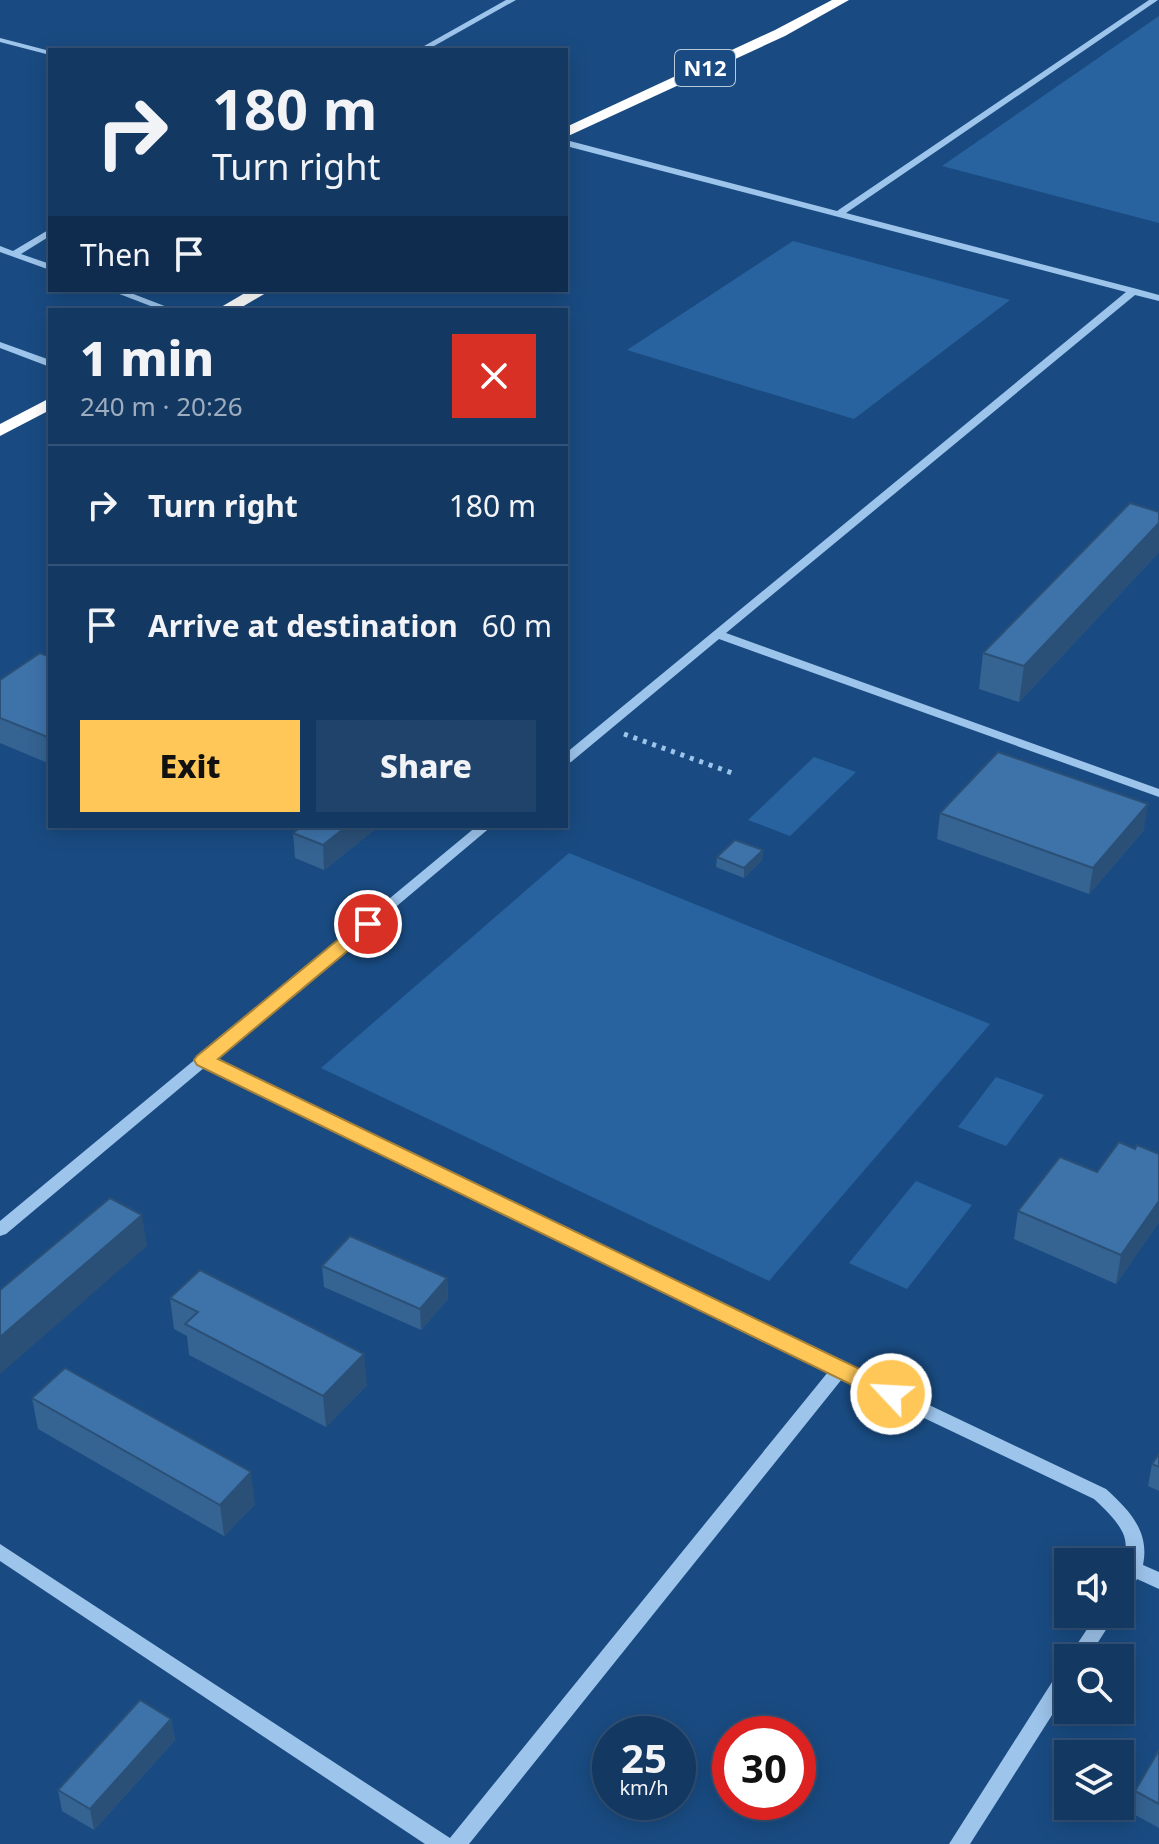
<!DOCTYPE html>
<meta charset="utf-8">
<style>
:root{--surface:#133862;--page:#20436b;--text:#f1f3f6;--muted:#9dacbe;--line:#325277;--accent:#fec758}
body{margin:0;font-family:"Noto Sans",sans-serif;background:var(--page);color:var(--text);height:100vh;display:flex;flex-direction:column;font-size:30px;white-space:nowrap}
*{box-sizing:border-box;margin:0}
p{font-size:26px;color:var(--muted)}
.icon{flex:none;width:44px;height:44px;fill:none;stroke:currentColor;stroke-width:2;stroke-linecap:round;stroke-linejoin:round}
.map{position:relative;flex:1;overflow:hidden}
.details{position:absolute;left:48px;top:308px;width:520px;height:520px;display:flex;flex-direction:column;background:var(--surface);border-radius:0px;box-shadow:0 4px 20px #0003,0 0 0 2px var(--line)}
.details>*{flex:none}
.banner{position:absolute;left:48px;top:48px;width:520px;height:244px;border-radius:0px;box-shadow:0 4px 20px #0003,0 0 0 2px var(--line);background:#133862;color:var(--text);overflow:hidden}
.controls{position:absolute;left:1054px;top:1548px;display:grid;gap:16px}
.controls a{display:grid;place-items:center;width:80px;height:80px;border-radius:0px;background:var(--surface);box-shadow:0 4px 20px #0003,0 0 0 2px var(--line);font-size:40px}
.speed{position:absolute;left:592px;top:1716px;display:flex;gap:16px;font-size:40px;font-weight:700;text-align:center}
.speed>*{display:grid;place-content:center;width:104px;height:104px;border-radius:50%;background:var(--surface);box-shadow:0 4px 20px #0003,0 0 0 2px var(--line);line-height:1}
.speed small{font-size:20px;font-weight:400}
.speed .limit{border:12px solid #d22;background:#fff;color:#111}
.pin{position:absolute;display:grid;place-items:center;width:68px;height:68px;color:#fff;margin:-34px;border:4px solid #fff;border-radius:50%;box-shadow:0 2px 8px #0007}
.me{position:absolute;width:88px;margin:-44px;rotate:295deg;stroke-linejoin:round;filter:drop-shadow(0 0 6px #0008)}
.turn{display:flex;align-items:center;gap:28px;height:168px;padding:0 32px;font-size:36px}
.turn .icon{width:104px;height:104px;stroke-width:2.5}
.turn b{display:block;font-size:56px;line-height:68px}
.then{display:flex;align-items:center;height:76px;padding:0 32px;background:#0003;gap:16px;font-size:30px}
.round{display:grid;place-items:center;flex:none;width:84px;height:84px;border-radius:0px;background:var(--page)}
.summary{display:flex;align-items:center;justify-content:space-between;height:136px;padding:0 32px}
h1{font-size:48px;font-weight:800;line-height:60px}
.cta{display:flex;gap:16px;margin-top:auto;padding:16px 32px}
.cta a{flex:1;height:92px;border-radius:0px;background:var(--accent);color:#111;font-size:32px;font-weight:800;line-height:92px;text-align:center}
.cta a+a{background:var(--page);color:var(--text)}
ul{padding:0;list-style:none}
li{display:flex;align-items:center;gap:24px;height:120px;padding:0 32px;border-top:2px solid var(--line)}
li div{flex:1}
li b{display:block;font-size:30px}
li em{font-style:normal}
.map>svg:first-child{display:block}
.green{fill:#28639f}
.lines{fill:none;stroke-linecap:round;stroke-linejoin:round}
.path{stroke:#9dc4eb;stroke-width:5;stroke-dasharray:4 6;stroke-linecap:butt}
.minor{fill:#9dc4eb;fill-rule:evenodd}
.highway{fill:#fff;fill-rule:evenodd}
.wall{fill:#356392}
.shaded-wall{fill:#2b5077}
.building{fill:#3e73aa;stroke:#2b5077;stroke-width:2}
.route{fill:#fec758;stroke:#a58139;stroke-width:2}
.labels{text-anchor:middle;stroke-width:6;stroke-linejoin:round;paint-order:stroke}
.shield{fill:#194b82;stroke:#bac9da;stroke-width:2}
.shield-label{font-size:22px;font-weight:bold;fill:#fff}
</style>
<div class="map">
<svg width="1159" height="1844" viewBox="0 0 1159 1844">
<rect width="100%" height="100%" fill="#194b82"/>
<g class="green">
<polygon points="1159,16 1159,223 942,166"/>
<polygon points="793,241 1010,300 854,419 627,350"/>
<polygon points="814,757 856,772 790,836 748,820"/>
<polygon points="569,853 990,1024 769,1281 321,1068"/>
<polygon points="996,1077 1044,1095 1006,1146 958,1127"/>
<polygon points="916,1181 972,1205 907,1289 849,1263"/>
</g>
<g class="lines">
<polyline class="path" points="624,734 735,774"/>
<g class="minor">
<polygon points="506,0 516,0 427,50 417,50"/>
<polygon points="1149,0 1158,0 846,213 1137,289 1159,295 1159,301 1135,295 726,633 1159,789 1159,797 719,639 571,762 566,763 566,753 1126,292 566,146 566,140 837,211"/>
<polygon points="0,38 50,51 50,55 0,42"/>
<polygon points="50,229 50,236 21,254 50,264 50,270 0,252 0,246 13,251"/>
<polygon points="109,290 123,290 175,310 161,310"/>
<polygon points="0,342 50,360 50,367 0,348"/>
<path d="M 477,826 L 492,826 L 215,1059 L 845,1365 L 1106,1489 C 1129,1510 1150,1531 1143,1565 L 1159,1572 L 1159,1589 L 1137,1579 L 1127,1598 L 1120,1601 C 1120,1544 1144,1545 1094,1499 L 842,1379 L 469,1844 L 425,1844 L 0,1561 L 0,1544 L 450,1838 L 828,1372 L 205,1067 L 6,1234 L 0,1236 L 0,1221 Z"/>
<polygon points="1097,1614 1116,1614 1088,1658 1068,1658"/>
<polygon points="1068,1666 1068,1690 970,1844 949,1844 1061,1668"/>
</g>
<g class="highway">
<polygon points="832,0 849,0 785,36 566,137 566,127 775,30"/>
<polygon points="250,290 271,290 237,310 216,310"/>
<polygon points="50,398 50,410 0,436 0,424"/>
</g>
</g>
<g class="wall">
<polygon points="1159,512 1159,552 1019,702 979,689 983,653"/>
<polygon points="50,657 50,764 0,743 0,680"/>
<polygon points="940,813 1144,830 1089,894 937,839"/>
<polygon points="379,826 324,870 295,858 293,833"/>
<polygon points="763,850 762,860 744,878 716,867 717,857"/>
<polygon points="1135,1149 1159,1154 1159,1222 1116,1284 1014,1239 1018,1211 1097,1172"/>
<polygon points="322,1266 447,1278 448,1299 421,1330 324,1287"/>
<polygon points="170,1298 367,1385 326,1427 189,1355 187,1336 174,1329"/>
<polygon points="32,1398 255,1504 224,1536 38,1429"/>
<polygon points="1159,1454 1159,1491 1148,1486 1152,1464"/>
<polygon points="171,1719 175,1740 94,1830 62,1811 58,1790"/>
<polygon points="1159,1750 1159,1828 1130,1812 1135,1791"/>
</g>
<g class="shaded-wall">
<polygon points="1159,523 1159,552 1019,702 1024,666"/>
<polygon points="1148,804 1144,830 1089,894 1093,868"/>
<polygon points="347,826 379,826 324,870 323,845"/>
<polygon points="763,850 762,860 744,878 744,868"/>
<polygon points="1159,1201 1159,1222 1116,1284 1121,1255"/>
<polygon points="142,1215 147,1246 0,1374 0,1337"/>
<polygon points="447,1278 448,1299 421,1330 420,1309"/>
<polygon points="364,1354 367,1385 326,1427 323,1396"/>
<polygon points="251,1472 255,1504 224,1536 220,1505"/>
<polygon points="171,1719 175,1740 94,1830 90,1809"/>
</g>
<g class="building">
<polygon points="1130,503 1159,512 1159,523 1024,666 983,653"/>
<polygon points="40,653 50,657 50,738 0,718 0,680"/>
<polygon points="998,752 1148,804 1093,868 940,813"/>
<polygon points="302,826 347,826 323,845 293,833"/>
<polygon points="735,840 763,850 744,868 717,857"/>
<polygon points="1119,1142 1135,1149 1137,1145 1159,1154 1159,1201 1121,1255 1018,1211 1060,1157 1097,1172"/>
<polygon points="110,1198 142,1215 0,1337 0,1290"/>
<polygon points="350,1236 447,1278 420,1309 322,1266"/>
<polygon points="200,1270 364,1354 323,1396 185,1324 198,1312 170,1298"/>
<polygon points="65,1368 251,1472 220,1505 32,1398"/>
<polygon points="1159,1454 1159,1467 1152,1464"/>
<polygon points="140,1700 171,1719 90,1809 58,1790"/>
<polygon points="1159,1750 1159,1804 1135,1791"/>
</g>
<polygon class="route" points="368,918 375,920 377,924 375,928 218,1059 899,1388 902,1394 899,1400 891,1403 883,1400 197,1065 194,1060 197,1056 362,920"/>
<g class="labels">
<rect class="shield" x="675" y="50" width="60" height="36" rx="6"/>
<g class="shield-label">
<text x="705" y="76">N12</text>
</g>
</g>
</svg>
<div class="controls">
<a><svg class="icon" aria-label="sound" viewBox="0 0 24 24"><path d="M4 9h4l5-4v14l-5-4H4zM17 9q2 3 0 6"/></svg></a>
<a><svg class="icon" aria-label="search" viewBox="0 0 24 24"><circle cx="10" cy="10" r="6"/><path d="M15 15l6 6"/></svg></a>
<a><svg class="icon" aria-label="layers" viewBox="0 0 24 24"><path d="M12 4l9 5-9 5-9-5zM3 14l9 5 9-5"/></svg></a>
</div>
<div class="speed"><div>25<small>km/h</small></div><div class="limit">30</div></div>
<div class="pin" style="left:368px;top:924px;background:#d93025"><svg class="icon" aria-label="arrive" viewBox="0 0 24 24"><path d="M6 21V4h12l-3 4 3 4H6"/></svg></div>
<svg class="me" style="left:891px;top:1394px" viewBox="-20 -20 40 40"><circle r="17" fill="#fec758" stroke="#fff" stroke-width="3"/><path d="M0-11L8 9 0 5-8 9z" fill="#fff"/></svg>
<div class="banner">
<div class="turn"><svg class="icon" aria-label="right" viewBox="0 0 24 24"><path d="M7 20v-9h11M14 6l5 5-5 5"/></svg><div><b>180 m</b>Turn right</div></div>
<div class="then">Then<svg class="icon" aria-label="arrive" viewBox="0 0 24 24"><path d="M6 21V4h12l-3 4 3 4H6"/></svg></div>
</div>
<section class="details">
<div class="summary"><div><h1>1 min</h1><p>240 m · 20:26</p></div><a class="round" style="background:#d93025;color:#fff"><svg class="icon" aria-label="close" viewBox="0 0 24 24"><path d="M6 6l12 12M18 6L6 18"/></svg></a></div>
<ul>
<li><svg class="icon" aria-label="right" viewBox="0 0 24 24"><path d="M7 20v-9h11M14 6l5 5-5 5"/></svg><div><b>Turn right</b></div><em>180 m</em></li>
<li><svg class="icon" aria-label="arrive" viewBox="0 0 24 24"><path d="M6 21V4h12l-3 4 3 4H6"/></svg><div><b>Arrive at destination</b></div><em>60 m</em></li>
</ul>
<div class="cta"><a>Exit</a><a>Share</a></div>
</section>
</div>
